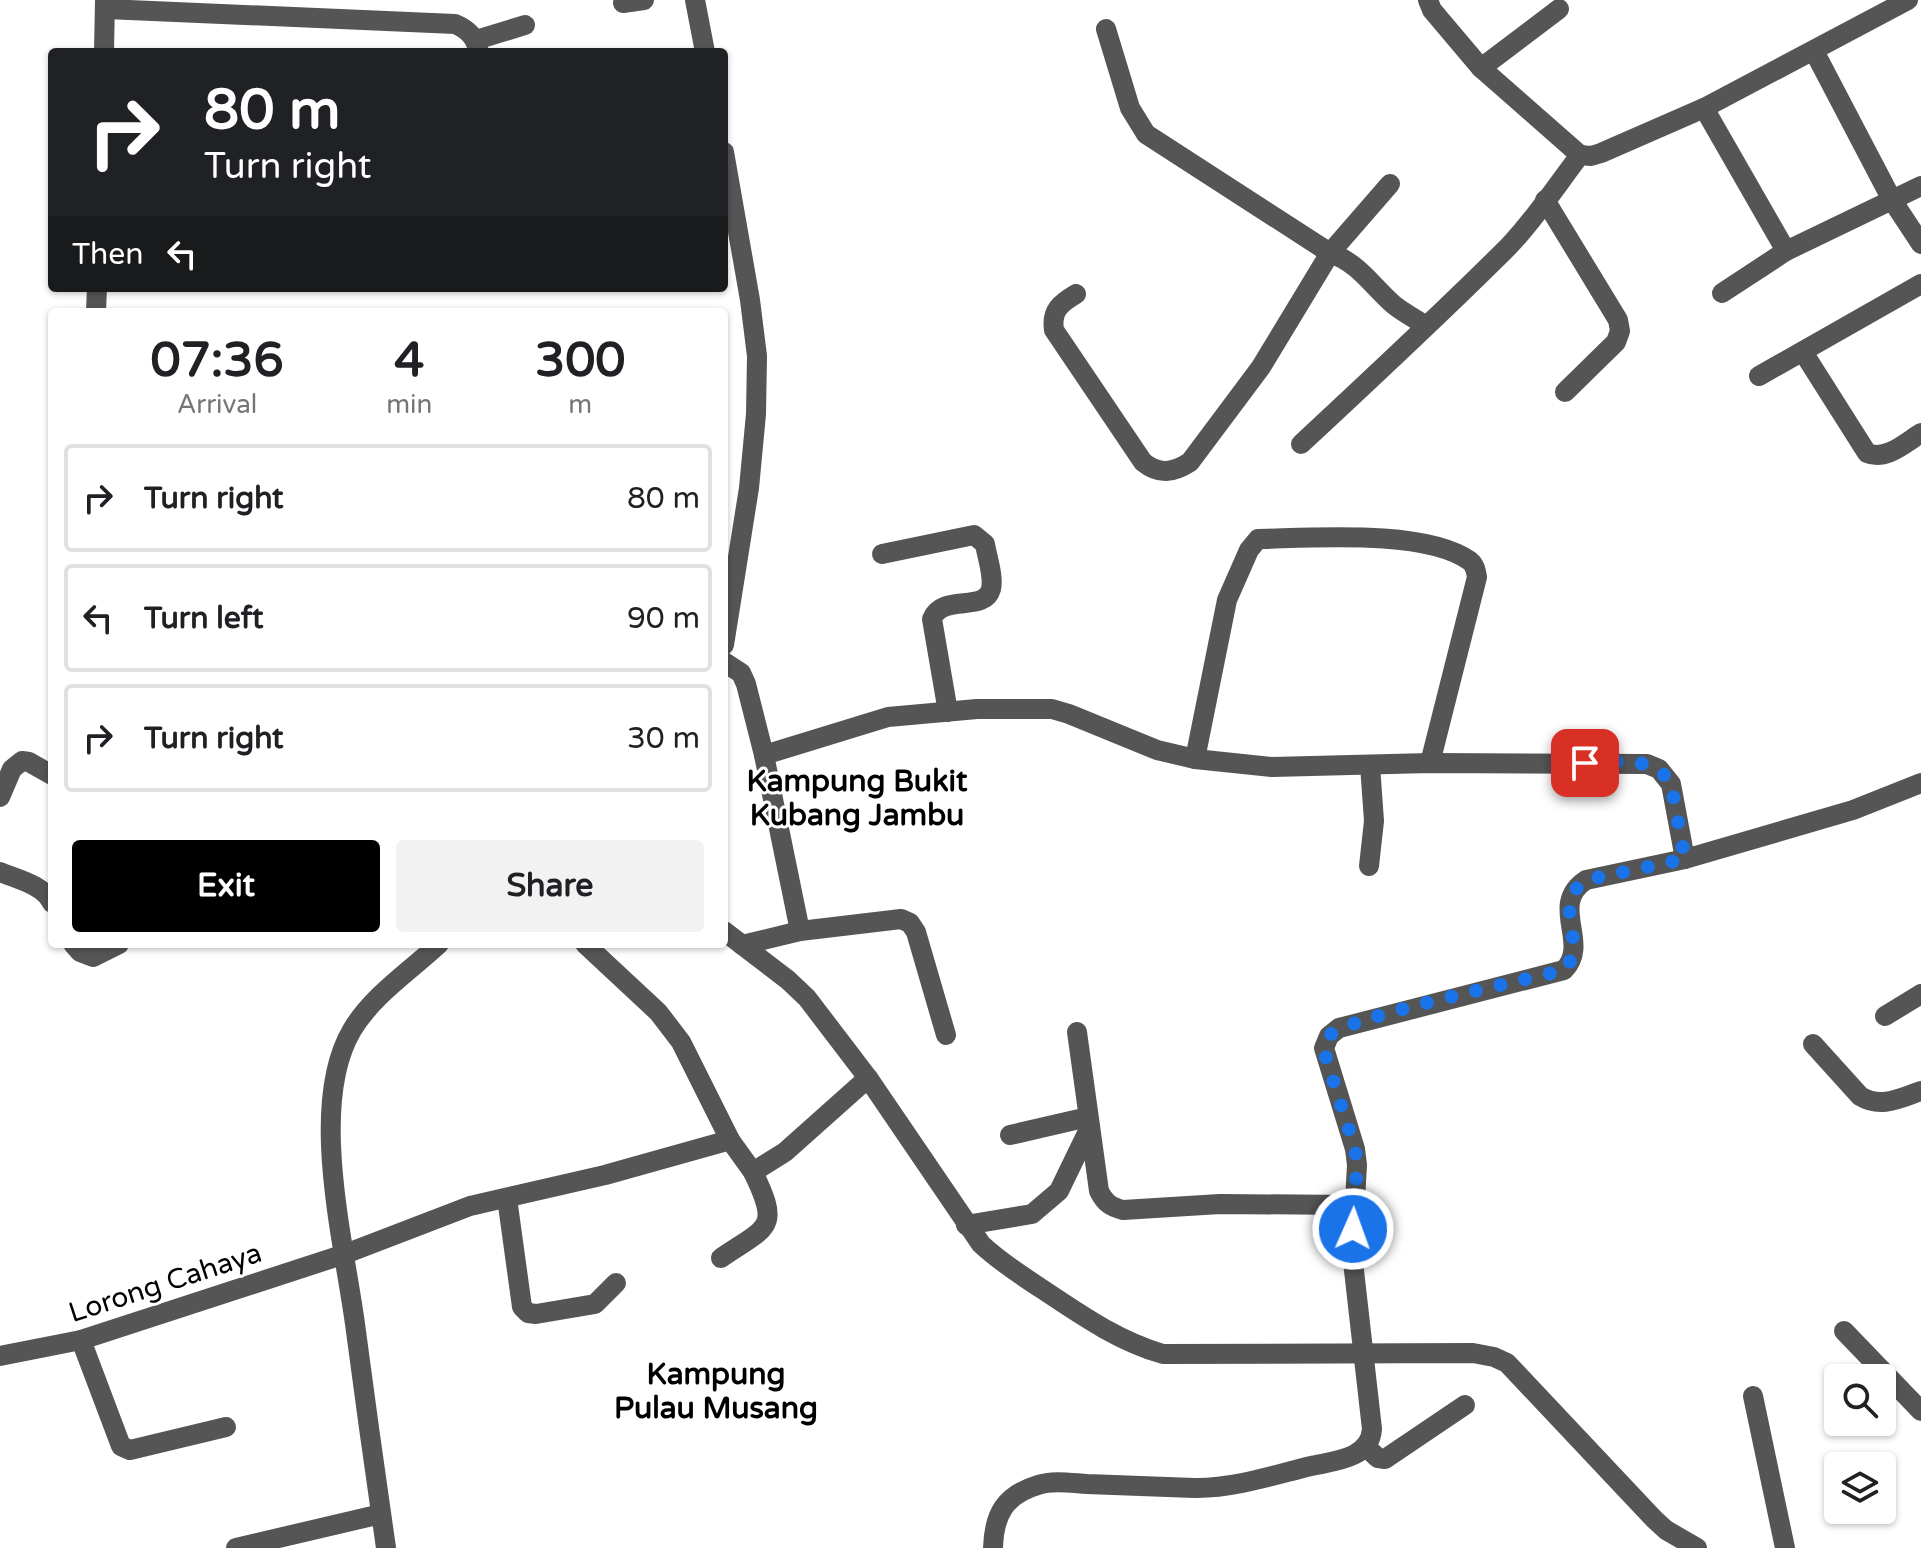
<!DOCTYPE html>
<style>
:root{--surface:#fff;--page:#f2f2f2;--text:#202124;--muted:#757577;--line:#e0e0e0;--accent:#000}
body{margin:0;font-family:"Varela Round",sans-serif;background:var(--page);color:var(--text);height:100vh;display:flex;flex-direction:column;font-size:30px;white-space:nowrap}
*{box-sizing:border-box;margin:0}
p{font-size:26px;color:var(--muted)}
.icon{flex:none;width:44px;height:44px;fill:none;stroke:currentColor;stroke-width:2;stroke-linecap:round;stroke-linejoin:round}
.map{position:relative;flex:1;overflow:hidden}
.drawer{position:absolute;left:48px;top:308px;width:680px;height:640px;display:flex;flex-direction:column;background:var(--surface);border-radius:8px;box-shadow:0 2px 6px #0004}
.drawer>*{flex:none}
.top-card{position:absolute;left:48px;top:48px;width:680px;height:244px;border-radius:8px;box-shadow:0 2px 6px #0004;background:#202124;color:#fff;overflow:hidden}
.fabs{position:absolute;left:1824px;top:1364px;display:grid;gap:16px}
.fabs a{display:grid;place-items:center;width:72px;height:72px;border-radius:8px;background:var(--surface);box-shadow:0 2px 6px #0004;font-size:40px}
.pin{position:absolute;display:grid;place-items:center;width:68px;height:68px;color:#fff;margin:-34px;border-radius:16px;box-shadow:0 4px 12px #0006}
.me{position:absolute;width:88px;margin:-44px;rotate:2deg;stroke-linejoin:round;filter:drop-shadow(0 0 6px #0008)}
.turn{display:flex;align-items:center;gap:28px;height:168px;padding:0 24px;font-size:36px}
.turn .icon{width:104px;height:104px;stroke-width:2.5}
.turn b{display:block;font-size:56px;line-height:68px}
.then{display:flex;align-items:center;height:76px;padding:0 24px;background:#0003;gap:16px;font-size:30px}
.eta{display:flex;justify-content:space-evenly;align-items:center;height:136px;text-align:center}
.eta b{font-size:48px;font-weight:800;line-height:56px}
.primary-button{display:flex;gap:16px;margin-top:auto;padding:16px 24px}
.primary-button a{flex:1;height:92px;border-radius:8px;background:var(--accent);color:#fff;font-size:32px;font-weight:800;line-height:92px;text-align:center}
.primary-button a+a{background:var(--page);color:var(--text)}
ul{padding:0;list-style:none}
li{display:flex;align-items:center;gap:24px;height:108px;margin:0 16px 12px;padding:0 8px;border:4px solid var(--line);border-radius:8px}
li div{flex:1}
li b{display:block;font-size:30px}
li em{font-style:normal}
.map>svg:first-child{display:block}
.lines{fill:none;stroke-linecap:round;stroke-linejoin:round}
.minor{stroke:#555;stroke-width:20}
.route{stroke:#1a73e8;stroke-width:14;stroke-dasharray:0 25.2}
.labels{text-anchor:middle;stroke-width:6;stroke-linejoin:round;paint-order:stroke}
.street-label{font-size:28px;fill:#000;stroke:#fff}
.neighbourhood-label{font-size:30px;font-weight:bold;fill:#000;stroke:#fff}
</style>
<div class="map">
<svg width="1921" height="1548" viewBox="0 0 1921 1548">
<rect width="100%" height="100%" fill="#fff"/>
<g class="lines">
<g class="minor">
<polyline points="695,0 705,52"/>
<polyline points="1428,0 1432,10 1481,68 1580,155"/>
<polyline points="623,3 644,0"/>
<path d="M 106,9 L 455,24 C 469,30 475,37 479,52"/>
<path d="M 1106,29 L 1130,108 L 1146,134 L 1330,253 C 1359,263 1372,286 1394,305 C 1404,313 1416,319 1426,326"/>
<polyline points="476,40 525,25"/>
<polyline points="1814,51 1892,200 1921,244"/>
<polyline points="104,52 105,0"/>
<polyline points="1481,68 1559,9"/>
<polyline points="1704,108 1786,251"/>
<polyline points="724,152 750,300 757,356 756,414 749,488 724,645"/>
<polyline points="1545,200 1618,320 1620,331 1616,342 1565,392"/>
<polyline points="1722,293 1786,251 1921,186"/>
<path d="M 1076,294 C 1061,303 1051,310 1054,330 L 1143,462 C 1159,475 1173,473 1190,462 L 1261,367 L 1330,253 L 1390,184"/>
<polyline points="96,311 97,288"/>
<path d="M 1803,352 L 1867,453 C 1886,461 1905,443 1921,433"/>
<polyline points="1759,376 1921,284"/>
<path d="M 1301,444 C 1371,379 1441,314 1509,246 C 1535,219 1557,185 1580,155 L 1591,156 L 1601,153 L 1704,108 L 1908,0"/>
<path d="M 882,554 L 974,535 L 985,544 C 987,557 994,576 991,589 C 985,613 942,593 932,619 L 948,712"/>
<polyline points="724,662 741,673 746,684 764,755 800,931"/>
<polyline points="764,755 888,717 977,709 1052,709 1069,714 1157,750 1195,759 1272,767 1430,763 1647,764 1659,769 1671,784 1685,859 1853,810 1921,783"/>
<path d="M 1195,759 L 1227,600 L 1249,550 L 1258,539 C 1312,538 1425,529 1470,561 C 1475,565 1476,571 1477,577 L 1430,763"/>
<polyline points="0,797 12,769 22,761 29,762 52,775"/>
<polyline points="1369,866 1374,821 1370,765"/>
<path d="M 0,872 C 17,879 44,885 52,903"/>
<path d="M 724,931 L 788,980 L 807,998 L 868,1078 L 981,1244 C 1000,1262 1021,1275 1042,1289 C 1081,1315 1118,1341 1163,1354 L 1473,1353 L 1494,1357 L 1507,1363 L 1654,1519 L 1666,1530 L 1697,1548"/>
<polyline points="73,944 80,952 93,957 119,944"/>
<polyline points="585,944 658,1012 681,1042 730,1140 753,1172 785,1152 868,1078"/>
<polyline points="742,945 800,931 901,919 910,923 916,932 946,1035"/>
<polyline points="1885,1016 1921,994"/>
<path d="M 1077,1032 L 1099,1191 C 1105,1203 1111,1207 1123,1210 L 1220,1204 L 1354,1205"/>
<path d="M 1813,1044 L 1860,1096 C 1881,1109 1900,1098 1921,1091"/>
<polyline points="1010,1135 1088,1117"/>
<polyline points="507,1198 522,1307 528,1313 536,1314 595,1304 616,1283"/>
<polyline points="966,1225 1032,1214 1059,1191 1090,1127"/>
<path d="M 721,1258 C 768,1226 781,1229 753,1172"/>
<polyline points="1844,1331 1921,1411"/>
<polyline points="81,1340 121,1446 130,1450 226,1427"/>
<polyline points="0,1356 81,1340 345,1254 470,1206 605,1175 730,1140"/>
<polyline points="1753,1396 1785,1548"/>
<polyline points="1367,1448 1378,1458 1385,1459 1465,1405"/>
<polyline points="236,1548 381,1514"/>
<path d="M 386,1548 C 375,1473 365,1399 355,1324 C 344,1242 308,1104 352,1030 C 372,996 411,970 439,944"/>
<path d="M 993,1548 C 994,1514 1005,1495 1038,1485 C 1053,1480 1071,1483 1087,1484 C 1123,1485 1160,1487 1197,1488 C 1235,1488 1274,1475 1311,1466 C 1334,1461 1370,1459 1372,1429 L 1352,1253 L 1357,1165 L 1355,1149 L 1324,1048 L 1329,1036 L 1339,1028 L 1564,970 C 1591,943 1548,905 1586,880 L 1685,859"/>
</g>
</g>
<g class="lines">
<path class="route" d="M 1353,1229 L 1357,1165 L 1355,1149 L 1326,1058 C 1325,1050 1324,1042 1330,1035 C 1346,1018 1529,979 1564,970 C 1590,942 1549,905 1586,880 L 1685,859 L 1671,784 C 1654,754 1615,763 1585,763"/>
</g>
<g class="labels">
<g class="street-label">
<text transform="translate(165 1282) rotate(-18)" y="10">Lorong Cahaya</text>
</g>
<g class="neighbourhood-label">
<text x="857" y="791">Kampung Bukit<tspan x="857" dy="34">Kubang Jambu</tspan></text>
<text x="716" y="1384">Kampung<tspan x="716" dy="34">Pulau Musang</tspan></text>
</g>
</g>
</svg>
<div class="fabs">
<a><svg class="icon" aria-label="search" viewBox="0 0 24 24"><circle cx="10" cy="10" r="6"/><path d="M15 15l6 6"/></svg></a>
<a><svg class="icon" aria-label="layers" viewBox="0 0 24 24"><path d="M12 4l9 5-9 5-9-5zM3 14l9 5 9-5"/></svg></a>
</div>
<div class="pin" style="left:1585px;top:763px;background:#d93025"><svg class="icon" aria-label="arrive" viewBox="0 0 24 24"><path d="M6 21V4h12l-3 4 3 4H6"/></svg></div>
<svg class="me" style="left:1353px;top:1229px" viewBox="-20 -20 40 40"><circle r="17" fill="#1a73e8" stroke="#fff" stroke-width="3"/><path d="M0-11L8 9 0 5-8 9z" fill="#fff"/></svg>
<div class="top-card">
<div class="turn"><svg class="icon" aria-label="right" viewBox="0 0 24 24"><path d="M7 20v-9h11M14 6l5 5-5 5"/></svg><div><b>80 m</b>Turn right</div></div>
<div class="then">Then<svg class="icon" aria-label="left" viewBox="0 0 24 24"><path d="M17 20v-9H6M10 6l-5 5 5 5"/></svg></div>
</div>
<section class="drawer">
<div class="eta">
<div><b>07:36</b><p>Arrival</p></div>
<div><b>4</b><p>min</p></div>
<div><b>300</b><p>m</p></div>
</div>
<ul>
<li><svg class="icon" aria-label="right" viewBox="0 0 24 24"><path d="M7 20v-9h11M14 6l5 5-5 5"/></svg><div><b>Turn right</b></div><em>80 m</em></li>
<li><svg class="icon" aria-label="left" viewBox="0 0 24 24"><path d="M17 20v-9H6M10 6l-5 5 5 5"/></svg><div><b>Turn left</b></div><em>90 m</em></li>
<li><svg class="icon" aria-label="right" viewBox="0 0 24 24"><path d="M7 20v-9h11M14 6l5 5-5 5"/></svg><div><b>Turn right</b></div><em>30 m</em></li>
</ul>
<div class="primary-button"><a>Exit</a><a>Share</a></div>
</section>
</div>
